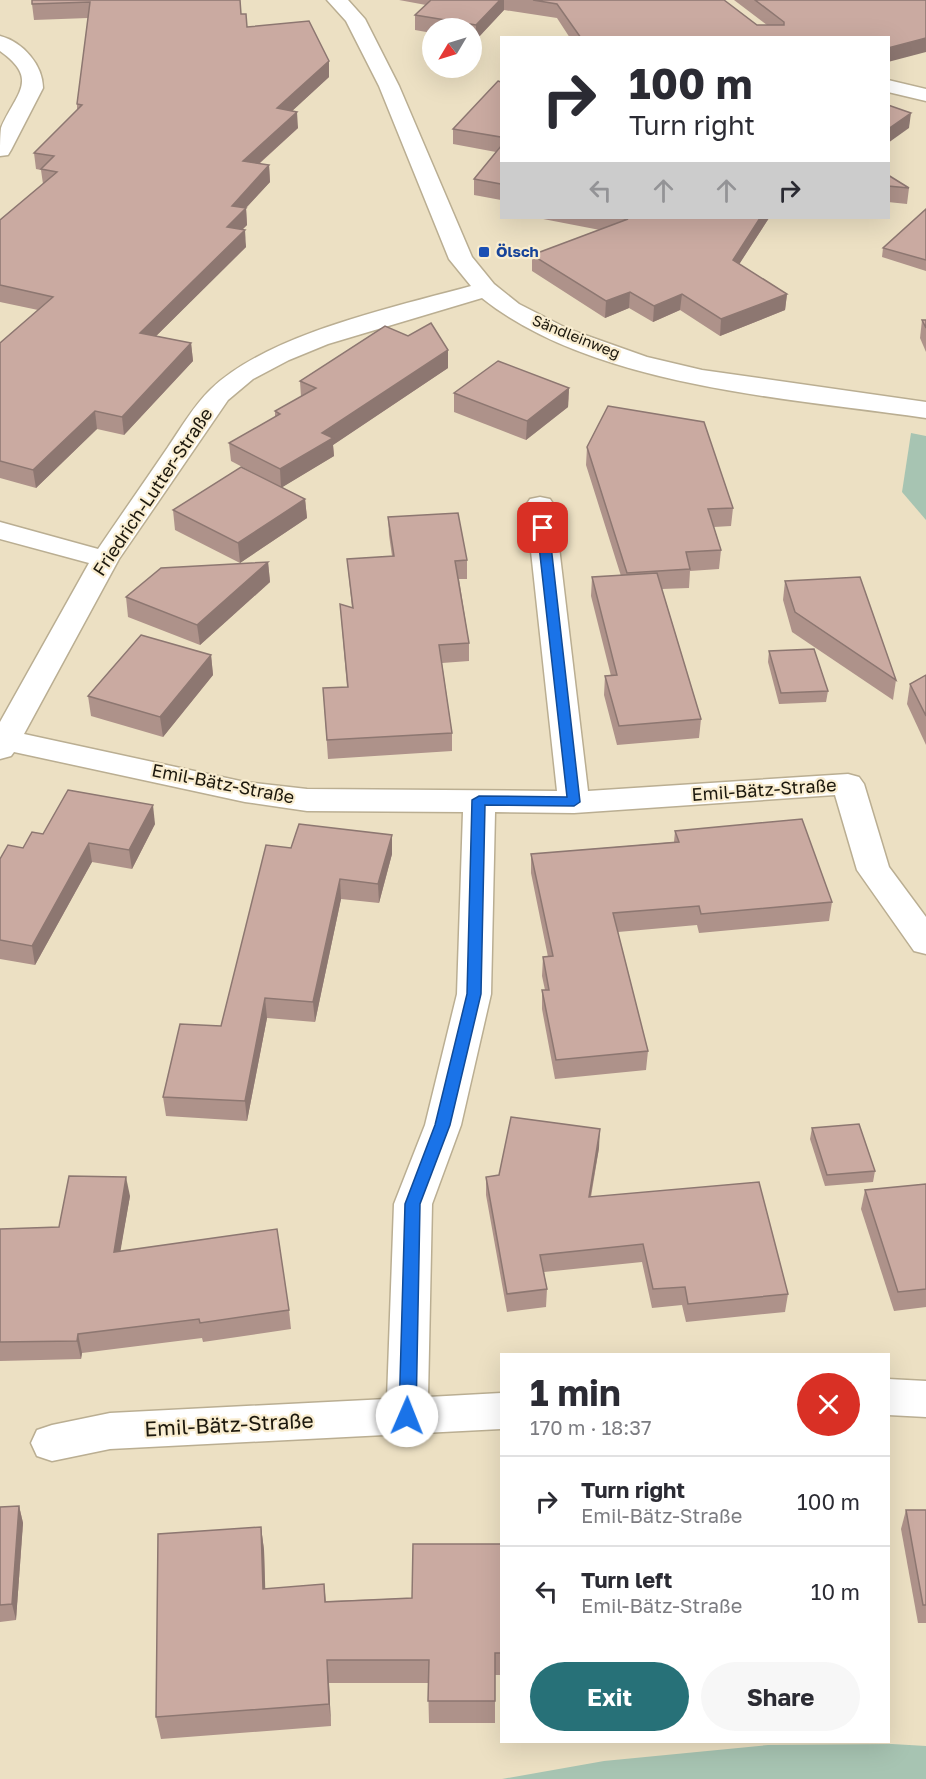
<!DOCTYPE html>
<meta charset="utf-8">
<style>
:root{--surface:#fff;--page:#f7f7f7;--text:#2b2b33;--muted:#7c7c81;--line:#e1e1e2;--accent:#277178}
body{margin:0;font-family:"Golos Text",sans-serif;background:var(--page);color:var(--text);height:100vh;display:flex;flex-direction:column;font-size:22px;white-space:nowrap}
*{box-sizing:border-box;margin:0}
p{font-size:20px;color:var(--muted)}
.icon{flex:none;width:33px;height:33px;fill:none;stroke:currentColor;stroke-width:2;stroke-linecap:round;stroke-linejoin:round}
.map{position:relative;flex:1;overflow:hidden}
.details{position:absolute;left:500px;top:1353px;width:390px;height:390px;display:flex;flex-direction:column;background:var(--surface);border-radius:0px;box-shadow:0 6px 24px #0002}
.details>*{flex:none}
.top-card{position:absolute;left:500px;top:36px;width:390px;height:183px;border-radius:0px;box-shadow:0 6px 24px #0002;background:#fff;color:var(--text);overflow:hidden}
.needle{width:39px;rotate:232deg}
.controls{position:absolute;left:422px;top:18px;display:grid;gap:12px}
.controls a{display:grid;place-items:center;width:60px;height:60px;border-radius:50%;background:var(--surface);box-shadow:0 6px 24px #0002;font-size:30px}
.pin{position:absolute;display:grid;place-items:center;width:51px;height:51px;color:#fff;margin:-26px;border-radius:12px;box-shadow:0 3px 9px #0006}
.me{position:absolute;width:66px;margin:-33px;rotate:1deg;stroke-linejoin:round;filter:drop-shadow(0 0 4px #0008)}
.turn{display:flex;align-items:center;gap:21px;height:126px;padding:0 30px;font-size:27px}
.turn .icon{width:78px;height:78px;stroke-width:2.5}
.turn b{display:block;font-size:42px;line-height:51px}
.lanes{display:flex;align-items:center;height:57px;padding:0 30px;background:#0003;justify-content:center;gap:30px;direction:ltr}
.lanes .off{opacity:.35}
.round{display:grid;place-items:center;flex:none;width:63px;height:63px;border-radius:32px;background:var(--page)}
.headline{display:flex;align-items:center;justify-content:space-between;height:102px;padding:0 30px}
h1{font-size:36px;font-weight:700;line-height:45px}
.cta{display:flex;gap:12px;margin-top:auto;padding:12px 30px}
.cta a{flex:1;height:69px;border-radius:36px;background:var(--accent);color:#fff;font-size:24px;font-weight:700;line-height:69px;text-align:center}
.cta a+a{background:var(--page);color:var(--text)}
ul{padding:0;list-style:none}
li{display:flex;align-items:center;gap:18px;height:90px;padding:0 30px;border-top:2px solid var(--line)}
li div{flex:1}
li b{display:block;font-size:22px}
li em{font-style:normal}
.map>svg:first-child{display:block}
.green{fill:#a7c4b2}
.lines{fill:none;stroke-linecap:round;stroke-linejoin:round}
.street-casing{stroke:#baae92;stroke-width:3}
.street{fill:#fff;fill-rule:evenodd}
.wall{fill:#ae928a}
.shaded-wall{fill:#8d7771}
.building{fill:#caaaa1;stroke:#8d7771;stroke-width:1.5}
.route{fill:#1a73e8;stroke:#114b97;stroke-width:1.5}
.transit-dot{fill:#1a4fb4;stroke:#f9edd0;stroke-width:2}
.labels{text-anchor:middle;stroke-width:4.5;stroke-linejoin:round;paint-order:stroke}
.far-transit-label{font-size:15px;font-weight:bold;fill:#164399;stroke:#f9edd0;text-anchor:start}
.far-street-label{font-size:15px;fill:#1c180d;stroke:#f9edd0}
.street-label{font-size:18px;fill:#1c180d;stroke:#f9edd0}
.near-street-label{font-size:21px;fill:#1c180d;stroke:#f9edd0}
</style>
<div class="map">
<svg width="926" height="1779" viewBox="0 0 926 1779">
<rect width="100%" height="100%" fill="#ece0c3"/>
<g class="green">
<polygon points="911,433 926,436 926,520 902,492"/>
<polygon points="892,1744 926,1746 926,1779 502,1779 604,1761 768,1745"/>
</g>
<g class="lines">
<g class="street-casing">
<g id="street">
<path d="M 327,0 L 348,0 L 365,19 L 399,86 L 472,257 L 494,284 L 519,304 L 568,329 L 647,357 L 702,370 L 926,402 L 926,418 C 789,398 593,387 482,298 L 328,344 L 289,360 L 253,379 L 228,400 L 119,559 L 24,734 L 245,782 L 307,789 L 557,791 L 526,505 L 530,499 L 540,497 L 550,499 L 554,505 L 588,791 L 848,774 L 859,777 L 864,784 L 889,867 L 926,917 L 926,954 L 914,951 L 857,870 L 835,795 L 574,813 L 495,812 L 491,994 L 461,1125 L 432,1204 L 428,1397 L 501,1393 L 501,1429 L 110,1449 L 52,1461 L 37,1456 L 31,1443 L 37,1430 L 52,1425 L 110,1413 L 387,1399 L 394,1204 L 425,1125 L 457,994 L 463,812 L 307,811 L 245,802 L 14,752 L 11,756 L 0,759 L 0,722 L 89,563 L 0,539 L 0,522 L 98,549 C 121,515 145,481 168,447 C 181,428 194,405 211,389 C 268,334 395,307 471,286 L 449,259 L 379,86 L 346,21 Z"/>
<path d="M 0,36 C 23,42 43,65 43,88 L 11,150 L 8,155 L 0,156 C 0,148 0,136 1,128 C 15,94 41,80 0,51 Z"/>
<polygon points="888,80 926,89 926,101 888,92"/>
<polygon points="888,1379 926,1381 926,1417 888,1415"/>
</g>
</g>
<use href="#street" class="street"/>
</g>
<g class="wall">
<polygon points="32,0 240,0 241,14 247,27 329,61 329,77 292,111 298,128 259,164 269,165 270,182 246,208 247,225 242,230 246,247 156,336 191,343 193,361 124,435 97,429 36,488 0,478 0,343 38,310 0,302 0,220 43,184 41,170 36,169 34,153 77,110 77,104 88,18 34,20 32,4"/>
<polygon points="399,0 724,0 757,25 767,25 734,0 926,0 888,38 570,38 557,18 504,10 476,40 471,39 471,28 432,28 432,33 415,30 415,15 426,5"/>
<polygon points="501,82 501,200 474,195 474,179 496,152 453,144 453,129"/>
<polygon points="888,175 909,188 907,204 888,202"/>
<polygon points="926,209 926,271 882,257 883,248"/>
<polygon points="538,218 769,218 739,264 787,294 785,310 720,336 680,310 653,322 629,308 605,318 532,271 532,255 600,230"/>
<polygon points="922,320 926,320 926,352 920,338"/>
<polygon points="448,368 333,445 334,456 282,487 305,499 307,518 240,563 175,530 173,510 267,480 231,461 229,443 275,417 275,411 301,397 300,381"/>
<polygon points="569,388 568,407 526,440 454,412 454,393"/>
<polygon points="587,447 733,508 731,526 714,527 721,550 719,569 690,571 689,588 662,589 701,719 699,738 617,745 604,695 605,676 611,676 591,596 592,577 621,576 586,465"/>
<polygon points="388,517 467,560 467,579 459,579 469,643 469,661 442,663 452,733 452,751 328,759 323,688 347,687 340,604 352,608 347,559 392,556 389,535"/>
<polygon points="268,562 270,582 200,645 128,617 126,597"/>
<polygon points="785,581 896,680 893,700 792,632 783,600"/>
<polygon points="769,651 828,691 826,702 779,704 768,662"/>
<polygon points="211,655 213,675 163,737 91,716 88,696"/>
<polygon points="926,675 926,745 907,704 910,684"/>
<polygon points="155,824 132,869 92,862 35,965 0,959 0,859 23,848"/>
<polygon points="675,831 832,902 829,921 699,933 697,925 618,932 648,1051 646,1070 555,1079 542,1009 542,990 545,990 542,976 543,957 548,957 531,873 531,854 674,842"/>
<polygon points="291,848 392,854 379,903 341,899 315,1022 267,1018 247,1121 166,1116 163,1097 221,1026"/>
<polygon points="812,1128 875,1171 873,1182 825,1186 810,1139"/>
<polygon points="599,1148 591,1197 788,1294 785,1312 686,1322 682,1305 652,1308 642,1262 544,1272 547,1289 546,1307 507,1312 486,1195 486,1177 499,1175"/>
<polygon points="926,1184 926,1307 894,1311 861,1209 865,1190"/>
<polygon points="130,1196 120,1251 289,1310 291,1329 203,1342 202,1338 82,1353 81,1359 0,1361 0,1229 59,1227"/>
<polygon points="19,1506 23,1523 16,1620 0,1622 0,1507"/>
<polygon points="906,1510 926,1510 926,1623 918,1623 901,1529"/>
<polygon points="261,1527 264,1550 265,1589 324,1584 326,1601 412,1598 501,1544 501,1675 495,1675 495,1723 429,1723 428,1683 329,1683 331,1726 161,1739 156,1717"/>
</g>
<g class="shaded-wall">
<polygon points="500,0 504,0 504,10 476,40 476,25"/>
<polygon points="926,38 926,52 888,62 888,48"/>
<polygon points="329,61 329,77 278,124 277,108"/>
<polygon points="297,112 298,128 244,177 243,161"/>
<polygon points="911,113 909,128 888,143 888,129"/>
<polygon points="269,165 270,182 244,210 246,208 247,225 228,243 227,227 232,206"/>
<polygon points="760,218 769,218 731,277 733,260"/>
<polygon points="245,230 246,247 142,350 140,333"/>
<polygon points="630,292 629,308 605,318 606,301"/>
<polygon points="682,294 680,310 653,322 654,306"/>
<polygon points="787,294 785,310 720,336 721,319"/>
<polygon points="191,343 193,361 124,435 122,417"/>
<polygon points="448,350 448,368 333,445 334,456 281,488 280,469 322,433"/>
<polygon points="569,388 568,407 526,440 527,421"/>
<polygon points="95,411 97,429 36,488 33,470"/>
<polygon points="305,499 307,518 240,563 238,543"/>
<polygon points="268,562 270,582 200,645 197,625"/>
<polygon points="211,655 213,675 163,737 160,717"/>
<polygon points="153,805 155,824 132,869 129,850"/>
<polygon points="392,835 392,854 379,903 378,884"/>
<polygon points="89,843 92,862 35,965 32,946"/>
<polygon points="340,879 341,899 315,1022 313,1002"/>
<polygon points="265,998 267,1018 247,1121 245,1101"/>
<polygon points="600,1129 599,1148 587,1215 589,1197"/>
<polygon points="126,1177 130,1196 117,1271 114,1252"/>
<polygon points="78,1334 82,1353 81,1359 77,1341"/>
<polygon points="19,1506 23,1523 16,1620 12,1604"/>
<polygon points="261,1527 264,1550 266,1612 263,1589"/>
<polygon points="327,1660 329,1683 331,1726 329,1704"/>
</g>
<g class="building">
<polygon points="32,0 240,0 241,14 246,14 247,27 309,21 329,61 277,108 297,112 243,161 269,165 232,206 246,208 227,227 245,230 140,333 191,343 122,417 95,411 33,470 0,461 0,343 53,297 0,285 0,220 57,172 41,169 54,156 34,153 82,105 77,104 90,2 32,4"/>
<polygon points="431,0 500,0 476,25 415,15"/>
<polygon points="533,0 724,0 757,25 784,25 784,22 755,0 926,0 926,38 888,48 888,38 581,38 557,4"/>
<polygon points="498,81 501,82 501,137 453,129"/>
<polygon points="888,105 911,113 888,129"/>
<polygon points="501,146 501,184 474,179"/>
<polygon points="888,175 909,188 888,186"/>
<polygon points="926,209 926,260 883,248"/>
<polygon points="620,218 760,218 733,260 787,294 721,319 682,294 654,306 630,292 606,301 532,255 628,219"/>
<polygon points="922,320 926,320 926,328"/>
<polygon points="431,323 448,350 322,433 333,438 280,469 229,443 280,414 275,411 316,388 300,381 385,326 408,336"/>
<polygon points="498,361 569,388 527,421 454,393"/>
<polygon points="608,406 704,422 733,508 708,509 721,550 686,552 690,569 627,573 587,447"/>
<polygon points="241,467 305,499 238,543 173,510"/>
<polygon points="458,513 467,560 455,561 469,643 439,645 452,733 327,740 323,688 348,687 340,604 353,608 347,559 394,556 388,517"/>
<polygon points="268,562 197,625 126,597 161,568"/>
<polygon points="657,573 701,719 619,726 605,676 617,675 592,577"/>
<polygon points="860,577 896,680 795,612 785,581"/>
<polygon points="141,635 211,655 160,717 88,696"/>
<polygon points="814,649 828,691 781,693 769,651"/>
<polygon points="926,675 926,716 910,684"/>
<polygon points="68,790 153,805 129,850 89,843 32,946 0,940 0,859 8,845 23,848 32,832 43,834"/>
<polygon points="802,819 832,902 701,914 699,906 613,913 648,1051 556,1060 542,990 549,990 543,957 553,956 531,854 679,842 675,831"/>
<polygon points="299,824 392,835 378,884 340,879 313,1002 265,998 245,1101 163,1097 180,1024 221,1026 266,845 291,848"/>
<polygon points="511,1117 600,1129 589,1197 759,1182 788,1294 688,1304 685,1287 653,1289 643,1244 540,1255 547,1289 507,1294 486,1177 499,1175"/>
<polygon points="859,1124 875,1171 827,1175 812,1128"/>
<polygon points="69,1176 126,1177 114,1252 277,1229 289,1310 200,1323 199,1319 78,1334 77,1341 0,1342 0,1229 59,1227"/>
<polygon points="926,1184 926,1289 898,1292 865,1190"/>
<polygon points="19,1506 12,1604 0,1605 0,1507"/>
<polygon points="906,1510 926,1510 926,1605 923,1605"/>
<polygon points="261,1527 263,1589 324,1584 325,1602 412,1598 413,1544 501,1544 501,1653 495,1653 495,1701 428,1701 429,1660 327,1660 329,1704 156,1717 158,1534"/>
</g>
<polygon class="route" points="543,524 549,528 580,802 574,806 485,805 481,994 450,1125 420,1204 416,1416 413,1421 407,1423 401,1421 399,1416 405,1204 435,1125 467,994 472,800 479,796 567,797 537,528"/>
<rect class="transit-dot" x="478" y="246" width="12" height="12" rx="3"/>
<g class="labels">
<g class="far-transit-label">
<text x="496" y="257">Ölsch</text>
</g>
<g class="far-street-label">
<text transform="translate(576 337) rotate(22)" y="5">Sändleinweg</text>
</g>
<g class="street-label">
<text transform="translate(153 492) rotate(-56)" y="6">Friedrich-Lutter-Straße</text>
<text transform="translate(223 784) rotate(11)" y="6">Emil-Bätz-Straße</text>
<text transform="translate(764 790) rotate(-4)" y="6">Emil-Bätz-Straße</text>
</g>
<g class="near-street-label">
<text transform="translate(229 1425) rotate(-3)" y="7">Emil-Bätz-Straße</text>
</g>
</g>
</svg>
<div class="controls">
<a><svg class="needle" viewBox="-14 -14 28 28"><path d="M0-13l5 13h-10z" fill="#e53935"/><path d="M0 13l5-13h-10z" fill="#7c7c81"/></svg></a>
</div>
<div class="pin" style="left:543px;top:528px;background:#d93025"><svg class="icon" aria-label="arrive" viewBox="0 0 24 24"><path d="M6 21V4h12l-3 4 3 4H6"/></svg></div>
<svg class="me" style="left:407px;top:1416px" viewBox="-20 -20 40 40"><circle r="19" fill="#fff"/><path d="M0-13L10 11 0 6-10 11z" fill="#1a73e8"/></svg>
<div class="top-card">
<div class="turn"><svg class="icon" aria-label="right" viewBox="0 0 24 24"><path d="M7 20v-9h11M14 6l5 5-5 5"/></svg><div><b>100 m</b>Turn right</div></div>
<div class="lanes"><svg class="icon off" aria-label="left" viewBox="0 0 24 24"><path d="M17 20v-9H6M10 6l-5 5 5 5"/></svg><svg class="icon off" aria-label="ahead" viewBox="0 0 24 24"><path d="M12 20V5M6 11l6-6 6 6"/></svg><svg class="icon off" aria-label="ahead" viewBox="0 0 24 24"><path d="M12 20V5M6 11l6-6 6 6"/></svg><svg class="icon" aria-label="right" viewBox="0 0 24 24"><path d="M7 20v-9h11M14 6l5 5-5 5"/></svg></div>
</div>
<section class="details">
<div class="headline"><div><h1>1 min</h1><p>170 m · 18:37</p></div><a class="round" style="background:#d93025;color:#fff"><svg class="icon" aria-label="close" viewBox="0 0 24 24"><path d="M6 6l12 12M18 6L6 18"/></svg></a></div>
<ul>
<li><svg class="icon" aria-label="right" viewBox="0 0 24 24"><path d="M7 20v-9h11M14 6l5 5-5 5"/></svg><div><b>Turn right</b><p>Emil-Bätz-Straße</p></div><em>100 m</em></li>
<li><svg class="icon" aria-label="left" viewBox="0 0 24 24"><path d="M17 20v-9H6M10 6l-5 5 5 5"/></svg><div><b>Turn left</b><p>Emil-Bätz-Straße</p></div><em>10 m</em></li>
</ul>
<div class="cta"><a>Exit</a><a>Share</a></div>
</section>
</div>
